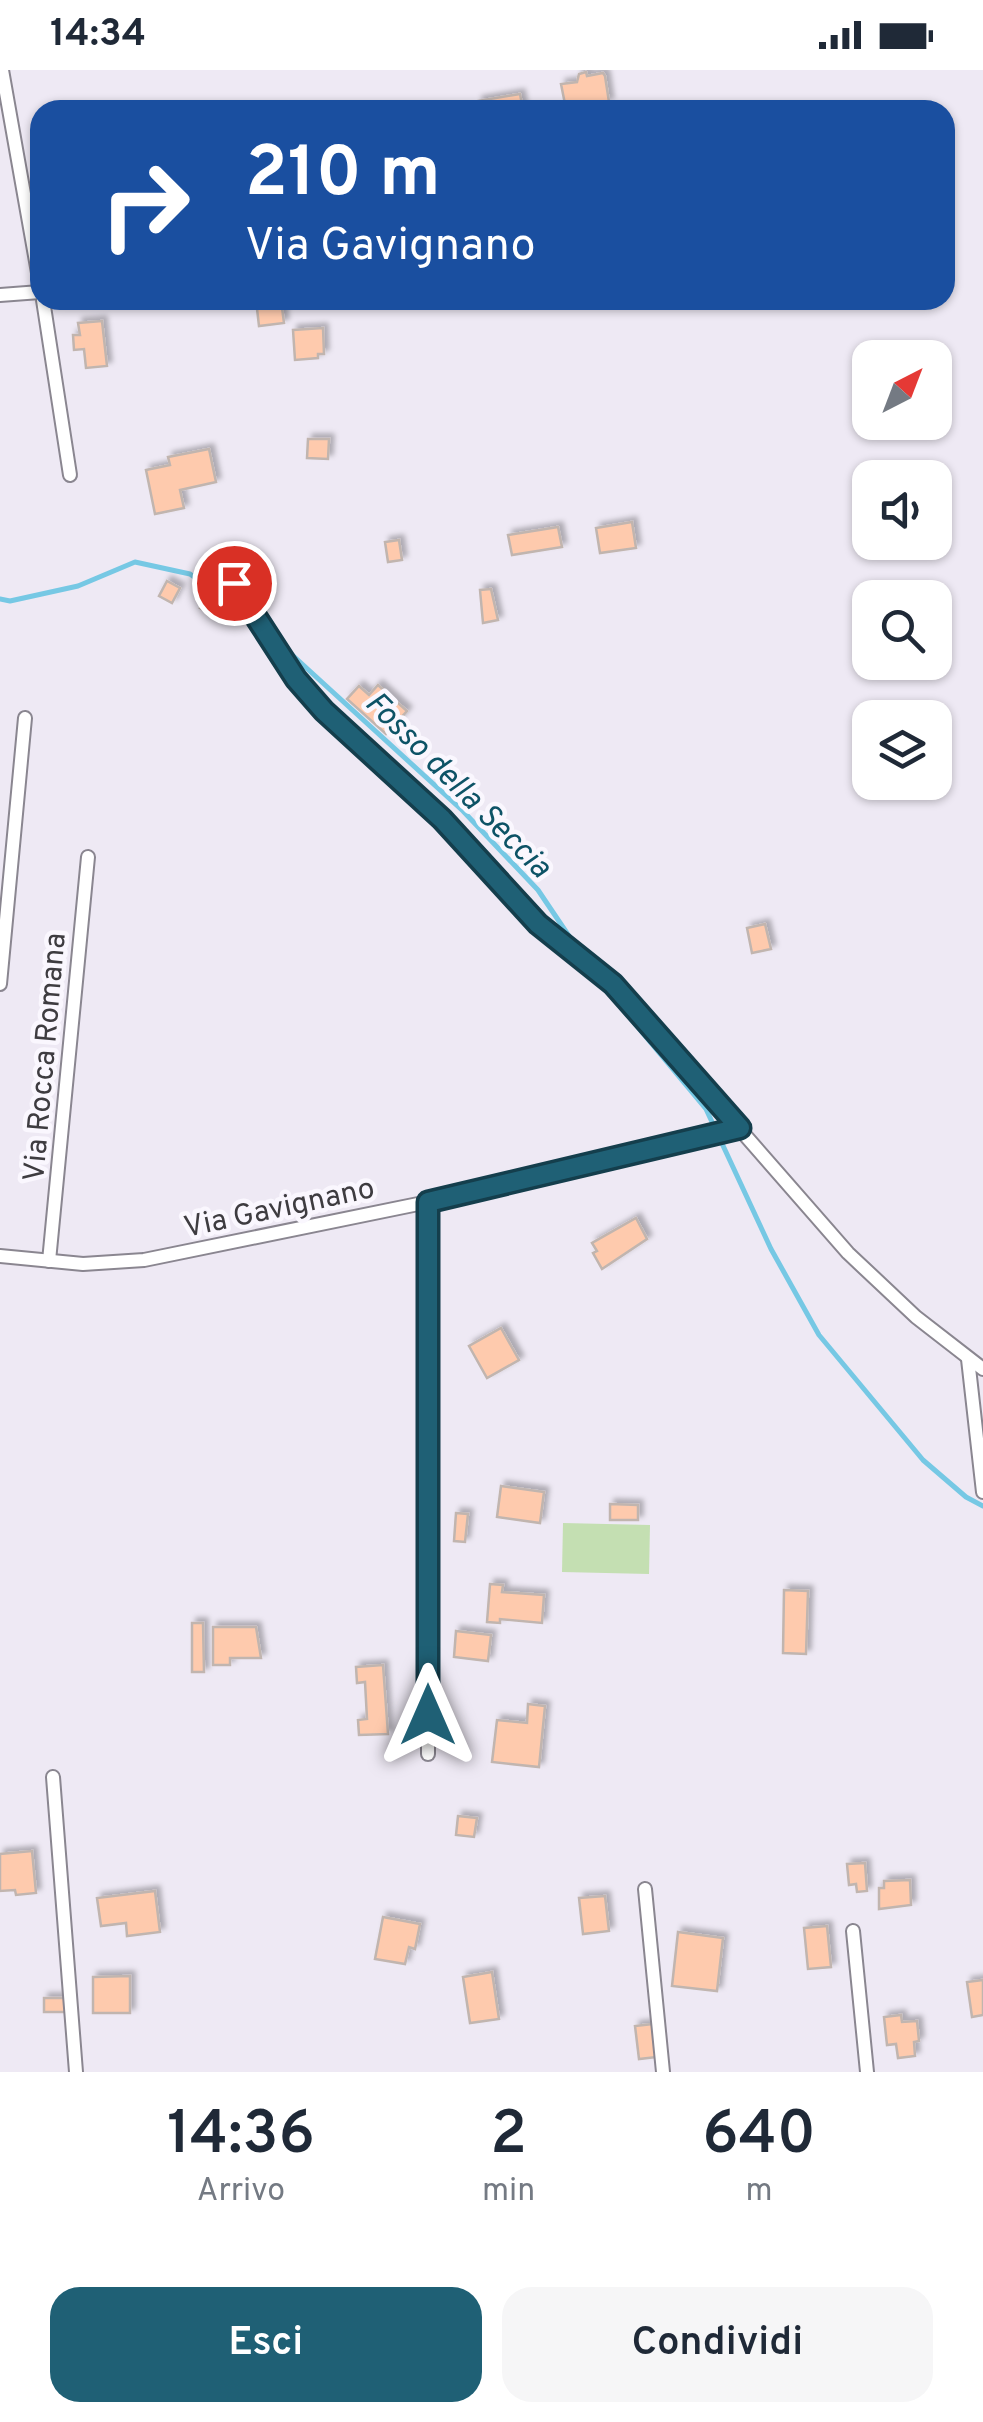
<!DOCTYPE html>
<html lang="it">
<style>
:root{--surface:#fff;--page:#f6f6f7;--text:#1f2937;--muted:#747a83;--accent:#1f6075}
body{margin:0;font-family:Overpass,sans-serif;background:var(--page);color:var(--text);height:100vh;display:flex;flex-direction:column;font-size:38px;white-space:nowrap}
*{box-sizing:border-box;margin:0}
p{font-size:32px;color:var(--muted)}
.icon{flex:none;width:55px;height:55px;fill:none;stroke:currentColor;stroke-width:2;stroke-linecap:round;stroke-linejoin:round}
.map{position:relative;height:2002px;overflow:hidden}
.drawer{display:flex;flex-direction:column;background:var(--surface);flex:1}
.drawer>*{flex:none}
.top-card{position:absolute;left:30px;top:30px;width:925px;height:210px;border-radius:30px;box-shadow:0 2px 8px #0004;background:#1a4fa0;color:#fff;overflow:hidden}
.needle{width:65px;rotate:42deg}
.controls{position:absolute;left:852px;top:270px;display:grid;gap:20px}
.controls a{display:grid;place-items:center;width:100px;height:100px;border-radius:20px;background:var(--surface);box-shadow:0 2px 8px #0004;font-size:50px}
.pin{position:absolute;display:grid;place-items:center;width:85px;height:85px;color:#fff;margin:-42px;border:5px solid #fff;border-radius:50%;box-shadow:0 2px 10px #0007}
.me{position:absolute;width:110px;margin:-55px;rotate:0deg;stroke-linejoin:round;filter:drop-shadow(0 0 8px #0008)}
.turn{display:flex;align-items:center;gap:35px;height:210px;padding:0 50px;font-size:45px}
.turn .icon{width:130px;height:130px;stroke-width:2.5}
.turn b{display:block;font-size:70px;line-height:85px}
.eta{display:flex;justify-content:space-evenly;align-items:center;height:170px;text-align:center}
.eta b{font-size:60px;font-weight:600;line-height:70px}
.action{display:flex;gap:20px;margin-top:auto;padding:20px 50px}
.action a{flex:1;height:115px;border-radius:30px;background:var(--accent);color:#fff;font-size:40px;font-weight:600;line-height:115px;text-align:center}
.action a+a{background:var(--page);color:var(--text)}
.status{display:flex;justify-content:space-between;align-items:center;height:70px;padding:0 50px;background:var(--surface);direction:ltr}
.status svg{height:28px;fill:currentColor}
.map>svg:first-child{display:block}
.green{fill:#c4dfb2}
.lines{fill:none;stroke-linecap:round;stroke-linejoin:round}
.stream{stroke:#76c8e4;stroke-width:5}
.building{fill:#fecaad;stroke:#c1b5af;stroke-width:2.5;filter:url(#shadow)}
.street-casing{stroke:#8a8690;stroke-width:16}
.street{stroke:#fff;stroke-width:12}
.route-casing{stroke:#143e4c;stroke-width:25}
.route{stroke:#1f6075;stroke-width:18}
.labels{text-anchor:middle;stroke-width:9;stroke-linejoin:round;paint-order:stroke}
.street-label{font-size:30px;fill:#3e3c40;stroke:#faf7fe}
.water-label{font-size:32px;font-style:italic;fill:#0d5366;stroke:#faf7fe}
</style>
<div class="status"><b>14:34</b><svg viewBox="0 0 49 12"><path d="M0 12V9h3v3zM5 12V6h3v6zM10 12V3h3v9zM15 12V0h3v12zM26 1h20v11H26zM47 4h2v5h-2z"/></svg></div>
<div class="map">
<svg width="983" height="2002" viewBox="0 0 983 2002">
<defs>
<filter id="shadow"><feDropShadow dx="4.5" dy="-4.5" stdDeviation="2.5" flood-color="#0004"/></filter>
</defs>
<rect width="100%" height="100%" fill="#eee9f4"/>
<polygon class="green" points="563,1453 650,1455 649,1504 562,1502"/>
<g class="lines">
<g class="stream">
<polyline points="0,529 10,531 78,516 135,492 190,504 248,545"/>
<polyline points="278,572 463,741 538,820 577,878"/>
<polyline points="597,908 706,1039 771,1179 819,1265 923,1390 966,1427 983,1436"/>
</g>
</g>
<g class="building">
<polygon points="586,2 587,6 603,3 605,6 609,32 566,39 561,14 577,12 579,4"/>
<polygon points="520,24 523,40 480,40 478,31"/>
<polygon points="256,230 281,230 284,253 259,256"/>
<polygon points="102,251 107,296 86,298 84,279 74,280 73,265 80,265 78,253"/>
<polygon points="323,258 324,284 318,284 318,288 295,290 293,260"/>
<polygon points="308,369 329,369 328,389 307,388"/>
<polygon points="209,379 216,412 180,420 184,438 155,444 146,400 170,395 168,387"/>
<polygon points="632,452 636,478 600,483 596,458"/>
<polygon points="558,457 562,477 512,485 508,465"/>
<polygon points="399,470 402,490 388,492 385,472"/>
<polygon points="167,511 180,518 172,533 159,526"/>
<polygon points="491,519 498,550 483,553 480,520"/>
<polygon points="210,521 232,534 222,550 200,538"/>
<polygon points="378,615 407,641 386,664 347,629 359,616 369,625"/>
<polygon points="765,854 771,879 752,883 747,858"/>
<polygon points="636,1148 647,1169 602,1199 593,1183 597,1181 592,1173"/>
<polygon points="501,1258 519,1290 487,1308 469,1276"/>
<polygon points="501,1416 544,1422 540,1453 497,1447"/>
<polygon points="610,1434 638,1435 638,1450 610,1450"/>
<polygon points="456,1443 468,1444 465,1472 454,1471"/>
<polygon points="490,1514 503,1515 502,1522 544,1525 542,1553 500,1549 500,1553 487,1552"/>
<polygon points="784,1520 808,1521 806,1584 783,1583"/>
<polygon points="192,1553 203,1553 204,1602 192,1602"/>
<polygon points="213,1557 256,1557 261,1588 230,1588 230,1595 213,1595"/>
<polygon points="456,1561 491,1565 488,1591 454,1587"/>
<polygon points="383,1595 388,1664 359,1665 358,1650 367,1649 365,1612 357,1613 356,1597"/>
<polygon points="528,1634 545,1636 539,1697 492,1692 497,1650 527,1653"/>
<polygon points="458,1746 477,1748 474,1767 456,1765"/>
<polygon points="32,1781 36,1823 16,1825 15,1820 0,1821 0,1784"/>
<polygon points="865,1793 867,1821 857,1822 856,1814 849,1815 847,1794"/>
<polygon points="910,1810 911,1835 879,1839 879,1818 884,1818 884,1811"/>
<polygon points="155,1821 160,1862 127,1866 126,1853 101,1856 97,1828"/>
<polygon points="605,1826 609,1861 583,1864 579,1828"/>
<polygon points="383,1847 420,1854 415,1879 409,1877 405,1894 375,1889"/>
<polygon points="827,1856 831,1897 808,1899 804,1858"/>
<polygon points="678,1862 723,1868 717,1921 672,1916"/>
<polygon points="492,1902 499,1949 470,1953 463,1907"/>
<polygon points="130,1906 130,1943 93,1943 93,1907"/>
<polygon points="983,1910 983,1945 972,1947 967,1912"/>
<rect x="44" y="1928" width="23" height="14"/>
<polygon points="901,1945 902,1952 917,1951 919,1971 914,1972 915,1986 898,1988 896,1974 887,1975 884,1947"/>
<polygon points="653,1954 657,1987 639,1989 635,1956"/>
</g>
<g class="lines">
<g class="street-casing">
<g id="street">
<polyline points="2,0 40,214"/>
<polyline points="0,225 40,222"/>
<polyline points="43,230 70,405"/>
<polyline points="234,513 296,609 323,641 434,741 539,854 613,914 848,1183 916,1247 983,1299"/>
<polyline points="0,914 25,648"/>
<polyline points="428,1132 428,1684"/>
<polyline points="0,1186 83,1194 144,1190 428,1132 740,1058"/>
<polyline points="49,1191 88,787"/>
<polyline points="968,1289 983,1422"/>
<polyline points="53,1707 76,2002"/>
<polyline points="645,1819 663,2002"/>
<polyline points="853,1861 867,2002"/>
</g>
</g>
<use href="#street" class="street"/>
</g>
<g class="lines">
<g class="route-casing">
<polyline id="route" points="234,513 296,609 324,641 442,749 538,854 613,914 740,1058 428,1132 428,1645"/>
</g>
<use href="#route" class="route"/>
</g>
<g class="labels">
<g class="street-label">
<text transform="translate(44 987) rotate(-85)" y="10">Via Rocca Romana</text>
<text transform="translate(279 1137) rotate(-12)" y="10">Via Gavignano</text>
</g>
<g class="water-label">
<text transform="translate(459 714) rotate(45)" y="11">Fosso della Seccia</text>
</g>
</g>
</svg>
<div class="controls">
<a><svg class="needle" viewBox="-14 -14 28 28"><path d="M0-13l5 13h-10z" fill="#e53935"/><path d="M0 13l5-13h-10z" fill="#747a83"/></svg></a>
<a><svg class="icon" aria-label="sound" viewBox="0 0 24 24"><path d="M4 9h4l5-4v14l-5-4H4zM17 9q2 3 0 6"/></svg></a>
<a><svg class="icon" aria-label="search" viewBox="0 0 24 24"><circle cx="10" cy="10" r="6"/><path d="M15 15l6 6"/></svg></a>
<a><svg class="icon" aria-label="layers" viewBox="0 0 24 24"><path d="M12 4l9 5-9 5-9-5zM3 14l9 5 9-5"/></svg></a>
</div>
<div class="pin" style="left:234px;top:513px;background:#d93025"><svg class="icon" aria-label="arrive" viewBox="0 0 24 24"><path d="M6 21V4h12l-3 4 3 4H6"/></svg></div>
<svg class="me" style="left:428px;top:1645px" viewBox="-20 -20 40 40"><path d="M0-17L14 15 0 8-14 15z" fill="#1f6075" stroke="#fff" stroke-width="4"/></svg>
<div class="top-card">
<div class="turn"><svg class="icon" aria-label="right" viewBox="0 0 24 24"><path d="M7 20v-9h11M14 6l5 5-5 5"/></svg><div><b>210 m</b>Via Gavignano</div></div>
</div>
</div>
<section class="drawer">
<div class="eta">
<div><b>14:36</b><p>Arrivo</p></div>
<div><b>2</b><p>min</p></div>
<div><b>640</b><p>m</p></div>
</div>
<div class="action"><a>Esci</a><a>Condividi</a></div>
</section>
